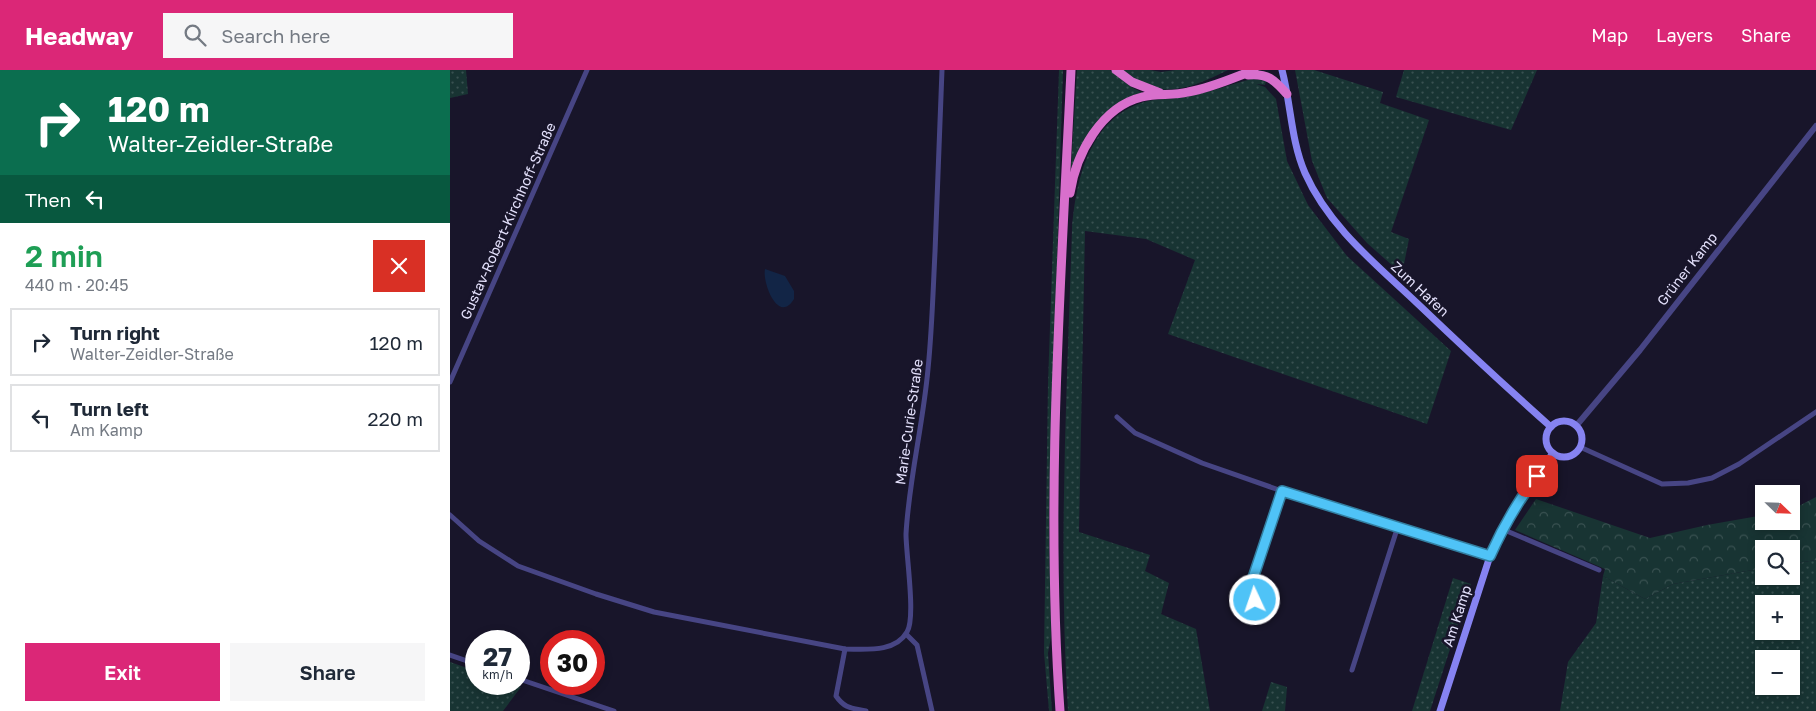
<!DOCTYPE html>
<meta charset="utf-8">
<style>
:root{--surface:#fff;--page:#f6f6f7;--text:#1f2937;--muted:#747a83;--line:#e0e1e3;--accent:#db2777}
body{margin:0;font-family:"Golos Text",sans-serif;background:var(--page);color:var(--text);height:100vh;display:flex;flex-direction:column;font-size:19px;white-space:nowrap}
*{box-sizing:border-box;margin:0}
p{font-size:16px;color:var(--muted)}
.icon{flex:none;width:28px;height:28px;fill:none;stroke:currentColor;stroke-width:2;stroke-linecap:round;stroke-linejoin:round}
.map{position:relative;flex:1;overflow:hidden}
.drawer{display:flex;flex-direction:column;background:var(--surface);width:450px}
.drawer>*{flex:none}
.hud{background:#0b6e4f;color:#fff;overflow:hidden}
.needle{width:32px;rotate:113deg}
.fabs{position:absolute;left:1305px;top:415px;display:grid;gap:10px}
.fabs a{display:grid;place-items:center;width:45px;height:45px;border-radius:0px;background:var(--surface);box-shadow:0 2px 8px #0003;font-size:25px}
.speed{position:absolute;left:15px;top:560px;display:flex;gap:10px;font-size:25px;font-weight:700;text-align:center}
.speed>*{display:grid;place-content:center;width:65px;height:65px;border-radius:50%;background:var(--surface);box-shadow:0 2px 8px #0003;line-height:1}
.speed small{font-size:12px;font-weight:400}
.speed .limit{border:8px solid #d22;background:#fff;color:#111}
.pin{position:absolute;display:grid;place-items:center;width:42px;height:42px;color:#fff;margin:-21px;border-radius:10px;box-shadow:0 2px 8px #0006}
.me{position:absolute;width:55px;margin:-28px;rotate:357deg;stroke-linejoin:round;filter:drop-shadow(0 0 4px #0008)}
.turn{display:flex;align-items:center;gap:18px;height:105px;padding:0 25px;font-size:22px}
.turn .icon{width:65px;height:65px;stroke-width:2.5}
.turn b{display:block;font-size:35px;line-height:42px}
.then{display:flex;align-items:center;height:48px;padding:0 25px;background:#0003;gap:10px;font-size:19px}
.round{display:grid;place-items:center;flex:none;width:52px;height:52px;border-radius:0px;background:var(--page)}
.summary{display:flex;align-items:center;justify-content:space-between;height:85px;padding:0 25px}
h1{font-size:30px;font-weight:600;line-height:38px;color:#1e9e55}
.action{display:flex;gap:10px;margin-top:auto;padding:10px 25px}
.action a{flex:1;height:58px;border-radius:0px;background:var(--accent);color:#fff;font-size:20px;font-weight:600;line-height:58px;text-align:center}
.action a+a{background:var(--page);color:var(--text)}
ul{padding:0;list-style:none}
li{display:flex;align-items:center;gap:15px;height:68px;margin:0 10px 8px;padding:0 15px;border:2px solid var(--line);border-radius:0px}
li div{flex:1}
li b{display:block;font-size:19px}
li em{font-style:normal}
header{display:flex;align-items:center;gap:30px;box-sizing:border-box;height:70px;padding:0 25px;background:var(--accent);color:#fff}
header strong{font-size:24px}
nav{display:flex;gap:28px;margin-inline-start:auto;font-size:18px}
.search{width:350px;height:45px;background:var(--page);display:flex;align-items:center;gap:12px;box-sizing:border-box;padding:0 18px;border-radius:0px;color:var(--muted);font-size:19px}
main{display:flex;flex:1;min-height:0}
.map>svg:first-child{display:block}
.grass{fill:url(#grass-dots);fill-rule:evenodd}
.forest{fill:url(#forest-crowns)}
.water{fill:#122546}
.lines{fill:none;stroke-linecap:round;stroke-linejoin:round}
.minor{stroke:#474584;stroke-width:5}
.tertiary{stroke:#474584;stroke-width:6}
.secondary{stroke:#8683f1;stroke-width:7}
.trunk{stroke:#d86fcc;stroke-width:9}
.route-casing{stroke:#337fa1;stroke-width:12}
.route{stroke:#4fc3f7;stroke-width:9}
.labels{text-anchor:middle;stroke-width:5;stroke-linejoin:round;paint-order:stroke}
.street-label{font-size:14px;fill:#e4e1fc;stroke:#18152a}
</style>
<header>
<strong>Headway</strong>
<div class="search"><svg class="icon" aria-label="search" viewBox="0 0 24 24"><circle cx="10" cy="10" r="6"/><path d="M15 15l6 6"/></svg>Search here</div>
<nav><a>Map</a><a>Layers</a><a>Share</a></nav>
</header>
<main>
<section class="drawer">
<div class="hud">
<div class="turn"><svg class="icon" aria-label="right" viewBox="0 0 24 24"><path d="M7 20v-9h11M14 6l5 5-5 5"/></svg><div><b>120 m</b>Walter-Zeidler-Straße</div></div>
<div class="then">Then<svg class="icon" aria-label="left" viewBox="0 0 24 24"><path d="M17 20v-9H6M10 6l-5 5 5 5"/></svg></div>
</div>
<div class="summary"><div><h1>2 min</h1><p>440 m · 20:45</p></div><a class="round" style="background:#d93025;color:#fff"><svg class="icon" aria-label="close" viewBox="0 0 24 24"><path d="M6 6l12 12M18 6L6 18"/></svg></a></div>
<ul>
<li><svg class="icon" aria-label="right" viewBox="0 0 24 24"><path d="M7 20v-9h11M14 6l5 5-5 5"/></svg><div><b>Turn right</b><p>Walter-Zeidler-Straße</p></div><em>120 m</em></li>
<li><svg class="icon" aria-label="left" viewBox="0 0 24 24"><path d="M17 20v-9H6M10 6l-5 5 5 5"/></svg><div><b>Turn left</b><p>Am Kamp</p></div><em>220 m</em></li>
</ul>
<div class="action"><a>Exit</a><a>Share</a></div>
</section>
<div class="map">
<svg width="1366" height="641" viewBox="0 0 1366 641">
<defs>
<pattern id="grass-dots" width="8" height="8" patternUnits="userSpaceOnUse" patternTransform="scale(1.25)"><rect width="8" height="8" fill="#183433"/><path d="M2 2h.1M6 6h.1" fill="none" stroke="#395151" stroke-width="1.8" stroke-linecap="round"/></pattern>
<pattern id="forest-crowns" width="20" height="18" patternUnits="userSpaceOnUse" patternTransform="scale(1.25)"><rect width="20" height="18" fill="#183433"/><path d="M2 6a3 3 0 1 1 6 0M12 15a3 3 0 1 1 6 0" fill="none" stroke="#395151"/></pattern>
</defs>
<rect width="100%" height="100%" fill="#18152a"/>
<g class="grass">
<polygon points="0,0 16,0 18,24 0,28"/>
<polygon points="609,0 613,0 599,447 601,567 598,583 602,641 599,641 594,583 598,314"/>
<polygon points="627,0 660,0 681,17 693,23 663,39 624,97 621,97"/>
<path d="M 670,0 L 700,0 L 711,2 L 726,0 L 778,0 C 752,13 723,27 693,15 C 685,11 678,5 670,0 Z"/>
<polygon points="845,0 864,0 933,22 930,33 979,50 941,162 959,169 952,204 917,173 877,128 862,91"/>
<polygon points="954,0 1087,0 1061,60 946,27"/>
<path d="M 802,9 L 816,11 L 815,15 L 806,14 L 815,17 L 826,29 L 837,91 L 858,135 L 897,186 L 1001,281 L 977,354 L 718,264 L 745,190 L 696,169 L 635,161 L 629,462 L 700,485 L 695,501 L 719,513 L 711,544 L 746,559 L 760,641 L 618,641 C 608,480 617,320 622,159 C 626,110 639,49 694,32 C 709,28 725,29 740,26 C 761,22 781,14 802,9 Z"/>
<path d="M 1366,490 L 1366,641 L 1110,641 L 1118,592 L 1146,553 L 1153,506 L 1195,529 L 1223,514 L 1314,498 L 1314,506 L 1341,506 L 1341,494 ZM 1314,534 L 1341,534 L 1341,561 L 1314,561 ZM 1314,589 L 1341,589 L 1341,616 L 1314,616 Z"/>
<polygon points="1003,508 1021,514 980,641 962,641"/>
<polygon points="0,592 26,601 26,614 62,614 71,617 53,641 0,641"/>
<polygon points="821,612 837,617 835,641 812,641"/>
</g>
<polygon class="forest" points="1366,427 1366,490 1341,494 1341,479 1314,479 1314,498 1223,514 1195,529 1153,506 1155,499 1065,460 1086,429 1200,468 1257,455 1314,445 1314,451 1341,451 1341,440"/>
<path class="water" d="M 315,199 L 335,206 L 344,221 L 344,229 C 328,255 312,212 315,199 Z"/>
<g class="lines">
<g class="minor">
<polyline points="0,312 137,0"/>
<polyline points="667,347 685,363 752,393 832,421 1040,486"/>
<polyline points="1130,377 1212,414 1238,413 1262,408 1289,394 1366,342"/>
<path d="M 0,445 L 29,471 L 68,496 L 146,524 L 204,542 L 395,579 C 415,579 445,583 457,562 C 466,548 456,485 456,464 C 459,409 473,355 478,299 C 482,260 483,221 485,182 C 487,121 490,61 492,0"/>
<polyline points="1052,459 1149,500"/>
<polyline points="805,529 801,514 832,421"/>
<polyline points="456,564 467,575 482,641"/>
<path d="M 395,579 L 386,626 C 395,639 402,638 416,641"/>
<polyline points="0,585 26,594"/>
<polyline points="902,600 948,456"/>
<polyline points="69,609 164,641"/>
</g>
<polyline class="tertiary" points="1126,356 1190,280 1366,56"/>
<g class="secondary">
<path d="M 832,0 C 841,34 841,71 855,103 C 879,157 926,194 968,234 C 1012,276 1056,317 1101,357"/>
<circle cx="1114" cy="369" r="18"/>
<polyline points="990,641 1040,486 1052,459 1067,433 1103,383"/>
</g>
<g class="trunk">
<polyline points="666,0 682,12 710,23"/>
<path d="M 798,5 C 818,3 824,10 837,24"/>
<path d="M 620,123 C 626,84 651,37 692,27 C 707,23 723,26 738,22 C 761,18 783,8 804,0"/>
<path d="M 610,641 C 595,428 611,213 621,0"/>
</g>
</g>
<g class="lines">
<g class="route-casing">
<path id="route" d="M 805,530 L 801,514 L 832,421 L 1040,486 C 1053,457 1068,431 1087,406"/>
</g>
<use href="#route" class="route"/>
</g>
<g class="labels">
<g class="street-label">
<text transform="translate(58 151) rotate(-66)" y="5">Gustav-Robert-Kirchhoff-Straße</text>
<text transform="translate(1237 199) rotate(-52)" y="5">Grüner Kamp</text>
<text transform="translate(970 219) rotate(43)" y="5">Zum Hafen</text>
<text transform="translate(459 352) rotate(-82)" y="5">Marie-Curie-Straße</text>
<text transform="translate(1007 546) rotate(-72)" y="5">Am Kamp</text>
</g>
</g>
</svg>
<div class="fabs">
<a><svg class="needle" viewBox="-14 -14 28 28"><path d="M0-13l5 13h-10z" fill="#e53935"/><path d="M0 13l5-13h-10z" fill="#747a83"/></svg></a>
<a><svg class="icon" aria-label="search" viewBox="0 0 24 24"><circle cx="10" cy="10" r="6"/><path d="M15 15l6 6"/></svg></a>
<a>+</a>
<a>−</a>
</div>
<div class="speed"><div>27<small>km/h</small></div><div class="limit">30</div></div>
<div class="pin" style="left:1087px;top:406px;background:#d93025"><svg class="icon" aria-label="arrive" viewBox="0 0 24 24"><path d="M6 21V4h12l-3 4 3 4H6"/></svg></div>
<svg class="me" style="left:805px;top:530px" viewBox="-20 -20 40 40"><circle r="17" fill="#4fc3f7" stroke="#fff" stroke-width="3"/><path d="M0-11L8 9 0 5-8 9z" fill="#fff"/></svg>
</div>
</main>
